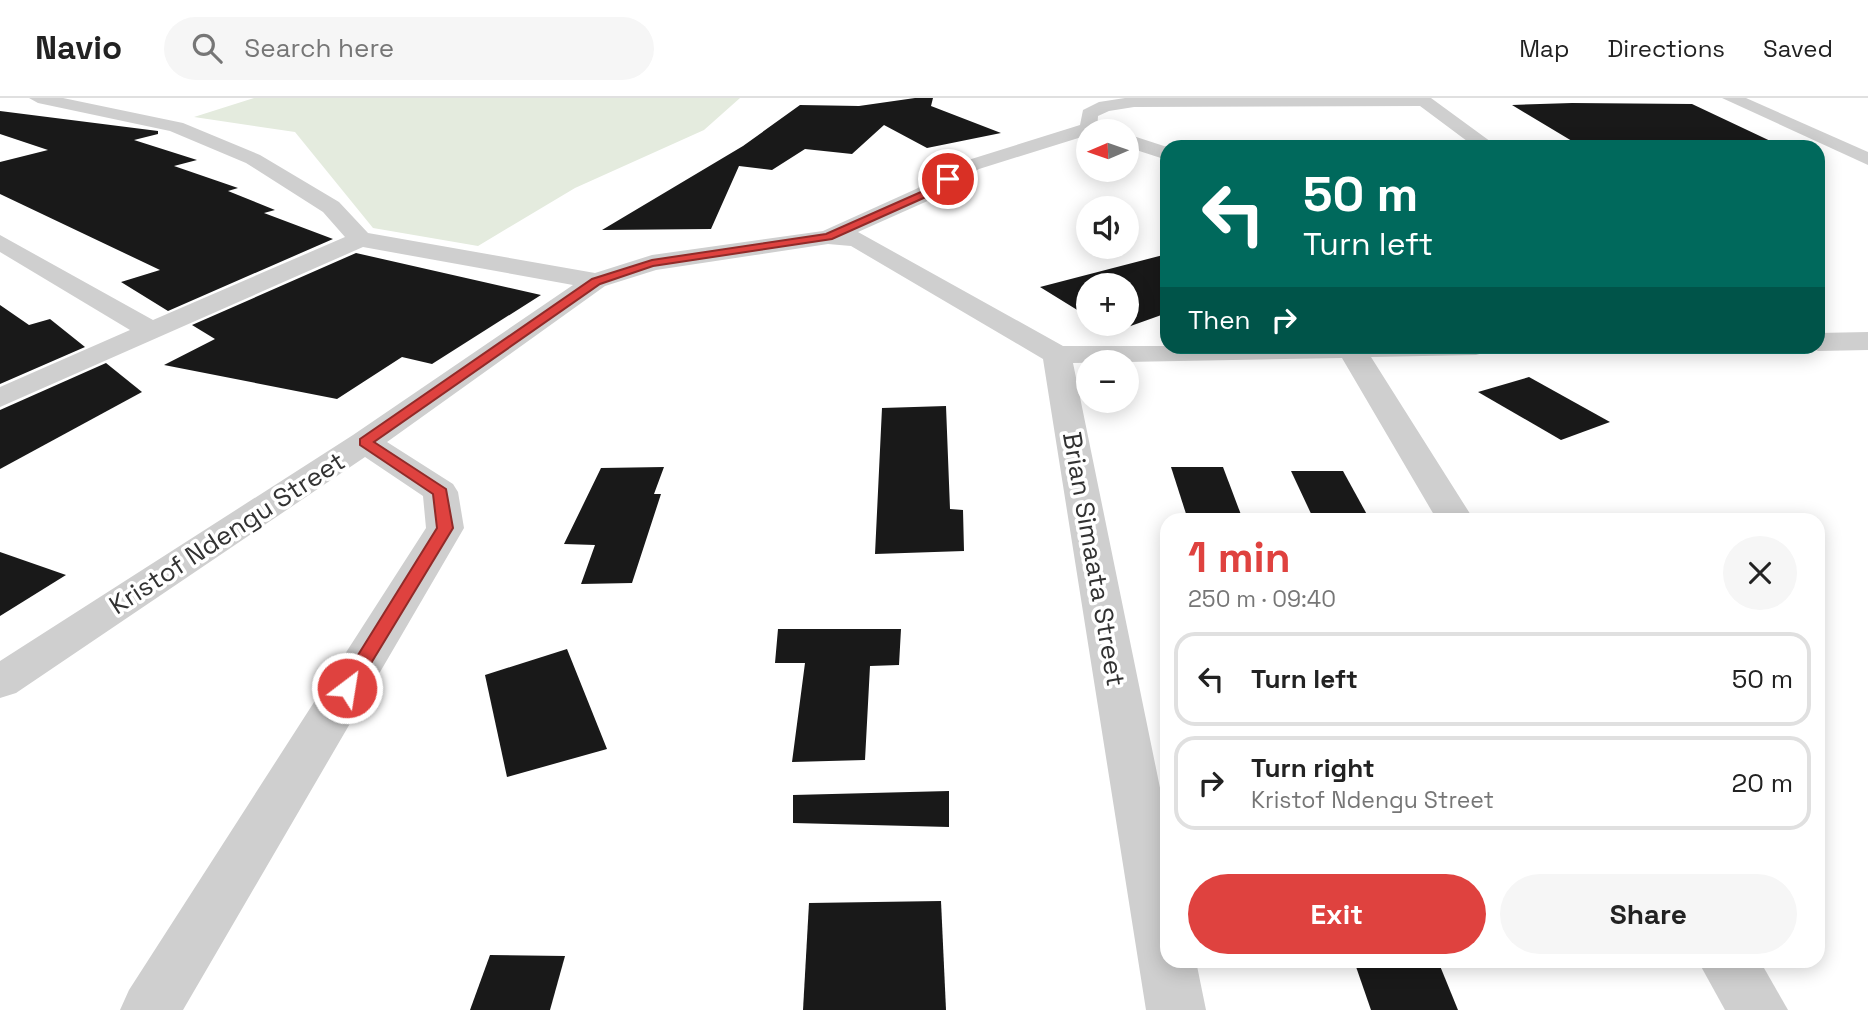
<!DOCTYPE html>
<meta charset="utf-8">
<style>
:root{--surface:#fff;--page:#f6f6f6;--text:#222;--muted:#767676;--line:#e0e0e0;--accent:#df423f}
body{margin:0;font-family:"Space Grotesk",sans-serif;background:var(--page);color:var(--text);height:100vh;display:flex;flex-direction:column;font-size:26px;white-space:nowrap}
*{box-sizing:border-box;margin:0}
p{font-size:23px;color:var(--muted)}
.icon{flex:none;width:38px;height:38px;fill:none;stroke:currentColor;stroke-width:2;stroke-linecap:round;stroke-linejoin:round}
.map{position:relative;flex:1;overflow:hidden}
.panel{position:absolute;left:1160px;top:415px;width:665px;height:455px;display:flex;flex-direction:column;background:var(--surface);border-radius:21px;box-shadow:0 4px 18px #0003}
.panel>*{flex:none}
.banner{position:absolute;left:1160px;top:42px;width:665px;height:214px;border-radius:21px;box-shadow:0 4px 18px #0003;background:#00695c;color:#fff;overflow:hidden}
.needle{width:46px;rotate:268deg}
.fabs{position:absolute;left:1076px;top:21px;display:grid;gap:14px}
.fabs a{display:grid;place-items:center;width:63px;height:63px;border-radius:50%;background:var(--surface);box-shadow:0 4px 18px #0003;font-size:35px}
.pin{position:absolute;display:grid;place-items:center;width:60px;height:60px;color:#fff;margin:-30px;border:4px solid #fff;border-radius:50%;box-shadow:0 2px 7px #0007}
.me{position:absolute;width:77px;margin:-38px;rotate:31deg;stroke-linejoin:round;filter:drop-shadow(0 0 5px #0008)}
.turn{display:flex;align-items:center;gap:24px;height:147px;padding:0 28px;font-size:32px}
.turn .icon{width:91px;height:91px;stroke-width:2.5}
.turn b{display:block;font-size:49px;line-height:60px}
.then{display:flex;align-items:center;height:66px;padding:0 28px;background:#0003;gap:14px;font-size:26px}
.round{display:grid;place-items:center;flex:none;width:74px;height:74px;border-radius:37px;background:var(--page)}
.headline{display:flex;align-items:center;justify-content:space-between;height:119px;padding:0 28px}
h1{font-size:42px;font-weight:700;line-height:52px;color:var(--accent)}
.cta{display:flex;gap:14px;margin-top:auto;padding:14px 28px}
.cta a{flex:1;height:80px;border-radius:42px;background:var(--accent);color:#fff;font-size:28px;font-weight:700;line-height:80px;text-align:center}
.cta a+a{background:var(--page);color:var(--text)}
ul{padding:0;list-style:none}
li{display:flex;align-items:center;gap:21px;height:94px;margin:0 14px 10px;padding:0 14px;border:4px solid var(--line);border-radius:21px}
li div{flex:1}
li b{display:block;font-size:26px}
li em{font-style:normal}
header{display:flex;align-items:center;gap:42px;box-sizing:border-box;height:98px;padding:0 35px;background:var(--surface);border-bottom:2px solid var(--line)}
header strong{font-size:33px}
nav{display:flex;gap:38px;margin-inline-start:auto;font-size:24px}
.search{width:490px;height:63px;background:var(--page);display:flex;align-items:center;gap:18px;box-sizing:border-box;padding:0 24px;border-radius:38px;color:var(--muted);font-size:26px}
.map>svg:first-child{display:block}
.green{fill:#e4ebde}
.building{fill:#191919}
.lines{fill:none;stroke-linecap:round;stroke-linejoin:round}
.minor{fill:#cfcfcf;fill-rule:evenodd}
.route{fill:#df423f;stroke:#912b29;stroke-width:2}
.labels{text-anchor:middle;stroke-width:7;stroke-linejoin:round;paint-order:stroke}
.street-label{font-size:26px;fill:#323232;stroke:#fff}
</style>
<header>
<strong>Navio</strong>
<div class="search"><svg class="icon" aria-label="search" viewBox="0 0 24 24"><circle cx="10" cy="10" r="6"/><path d="M15 15l6 6"/></svg>Search here</div>
<nav><a>Map</a><a>Directions</a><a>Saved</a></nav>
</header>
<div class="map">
<svg width="1868" height="912" viewBox="0 0 1868 912">
<rect width="100%" height="100%" fill="#fff"/>
<polygon class="green" points="254,0 740,0 704,32 575,90 478,148 373,130 295,34 194,19"/>
<g class="building">
<polygon points="915,0 933,0 931,8 1001,35 927,50 884,27 852,56 805,51 772,72 739,68 711,131 602,132 743,48 800,7 859,8"/>
<polygon points="1572,5 1692,6 1783,49 1618,49 1612,45 1577,46 1512,7"/>
<polygon points="0,13 158,33 158,36 134,42 197,62 174,68 238,90 228,93 275,112 264,115 333,141 168,213 121,184 160,172 0,96 0,64 48,52 0,36"/>
<polygon points="356,155 541,197 432,266 402,259 337,301 164,267 215,241 192,227"/>
<polygon points="1167,156 1167,215 1125,230 1117,226 1127,226 1127,187 1088,187 1087,218 1040,189"/>
<polygon points="0,207 29,227 50,221 85,249 0,286"/>
<polygon points="106,265 142,294 0,371 0,312"/>
<polygon points="1529,279 1610,324 1561,342 1478,294"/>
<polygon points="946,308 950,411 963,412 964,453 875,456 882,310"/>
<polygon points="664,369 654,396 661,396 632,485 581,486 595,447 564,446 601,370"/>
<polygon points="1171,369 1223,369 1243,422 1188,422"/>
<polygon points="1291,373 1343,373 1370,422 1314,422"/>
<polygon points="0,454 66,477 0,518"/>
<polygon points="778,531 901,531 899,567 870,568 865,662 792,664 805,565 775,565"/>
<polygon points="567,551 607,651 507,679 485,577"/>
<polygon points="949,693 949,729 793,725 793,697"/>
<polygon points="941,803 946,912 803,912 809,805"/>
<polygon points="490,857 565,858 550,912 470,912"/>
<polygon points="1354,863 1438,863 1458,912 1371,912"/>
</g>
<g class="lines">
<g class="minor">
<polygon points="29,0 63,0 183,25 260,57 339,104 368,135 595,175 652,157 823,133 916,91 965,63 1080,27 1083,12 1099,4 1125,0 1431,0 1498,49 1475,49 1420,8 1134,9 1109,13 1098,18 1097,33 1088,33 1088,37 979,71 932,101 858,134 1063,248 1490,248 1486,254 1476,257 1371,259 1474,422 1437,422 1342,260 1073,265 1167,724 1167,863 1196,863 1206,912 1146,912 1043,261 851,148 828,146 656,172 605,188 387,344 453,386 458,394 464,430 183,912 120,912 129,892 426,430 423,398 365,359 16,595 0,600 0,563 353,337 573,187 363,149 0,309 0,289 130,232 0,154 0,137 153,222 345,139 323,114 246,65 170,33 38,5"/>
<polygon points="1722,0 1746,0 1868,54 1868,67"/>
<polygon points="1127,36 1167,49 1167,62 1127,49"/>
<polygon points="1868,234 1868,252 1818,253 1807,248 1818,248 1818,235"/>
<polygon points="1698,863 1760,863 1788,912 1725,912"/>
</g>
</g>
<polygon class="route" points="945,80 953,81 928,98 832,141 653,168 600,186 374,344 446,391 453,430 353,595 340,595 338,590 340,586 437,430 433,396 360,347 360,341 592,181 652,162 826,136 921,94"/>
<g class="labels">
<g class="street-label">
<text transform="translate(227 435) rotate(-33)" y="9">Kristof Ndengu Street</text>
<text transform="translate(1094 461) rotate(80)" y="9">Brian Simaata Street</text>
</g>
</g>
</svg>
<div class="fabs">
<a><svg class="needle" viewBox="-14 -14 28 28"><path d="M0-13l5 13h-10z" fill="#e53935"/><path d="M0 13l5-13h-10z" fill="#767676"/></svg></a>
<a><svg class="icon" aria-label="sound" viewBox="0 0 24 24"><path d="M4 9h4l5-4v14l-5-4H4zM17 9q2 3 0 6"/></svg></a>
<a>+</a>
<a>−</a>
</div>
<div class="pin" style="left:948px;top:81px;background:#d93025"><svg class="icon" aria-label="arrive" viewBox="0 0 24 24"><path d="M6 21V4h12l-3 4 3 4H6"/></svg></div>
<svg class="me" style="left:347px;top:590px" viewBox="-20 -20 40 40"><circle r="17" fill="#df423f" stroke="#fff" stroke-width="3"/><path d="M0-11L8 9 0 5-8 9z" fill="#fff"/></svg>
<div class="banner">
<div class="turn"><svg class="icon" aria-label="left" viewBox="0 0 24 24"><path d="M17 20v-9H6M10 6l-5 5 5 5"/></svg><div><b>50 m</b>Turn left</div></div>
<div class="then">Then<svg class="icon" aria-label="right" viewBox="0 0 24 24"><path d="M7 20v-9h11M14 6l5 5-5 5"/></svg></div>
</div>
<section class="panel">
<div class="headline"><div><h1>1 min</h1><p>250 m · 09:40</p></div><a class="round"><svg class="icon" aria-label="close" viewBox="0 0 24 24"><path d="M6 6l12 12M18 6L6 18"/></svg></a></div>
<ul>
<li><svg class="icon" aria-label="left" viewBox="0 0 24 24"><path d="M17 20v-9H6M10 6l-5 5 5 5"/></svg><div><b>Turn left</b></div><em>50 m</em></li>
<li><svg class="icon" aria-label="right" viewBox="0 0 24 24"><path d="M7 20v-9h11M14 6l5 5-5 5"/></svg><div><b>Turn right</b><p>Kristof Ndengu Street</p></div><em>20 m</em></li>
</ul>
<div class="cta"><a>Exit</a><a>Share</a></div>
</section>
</div>
